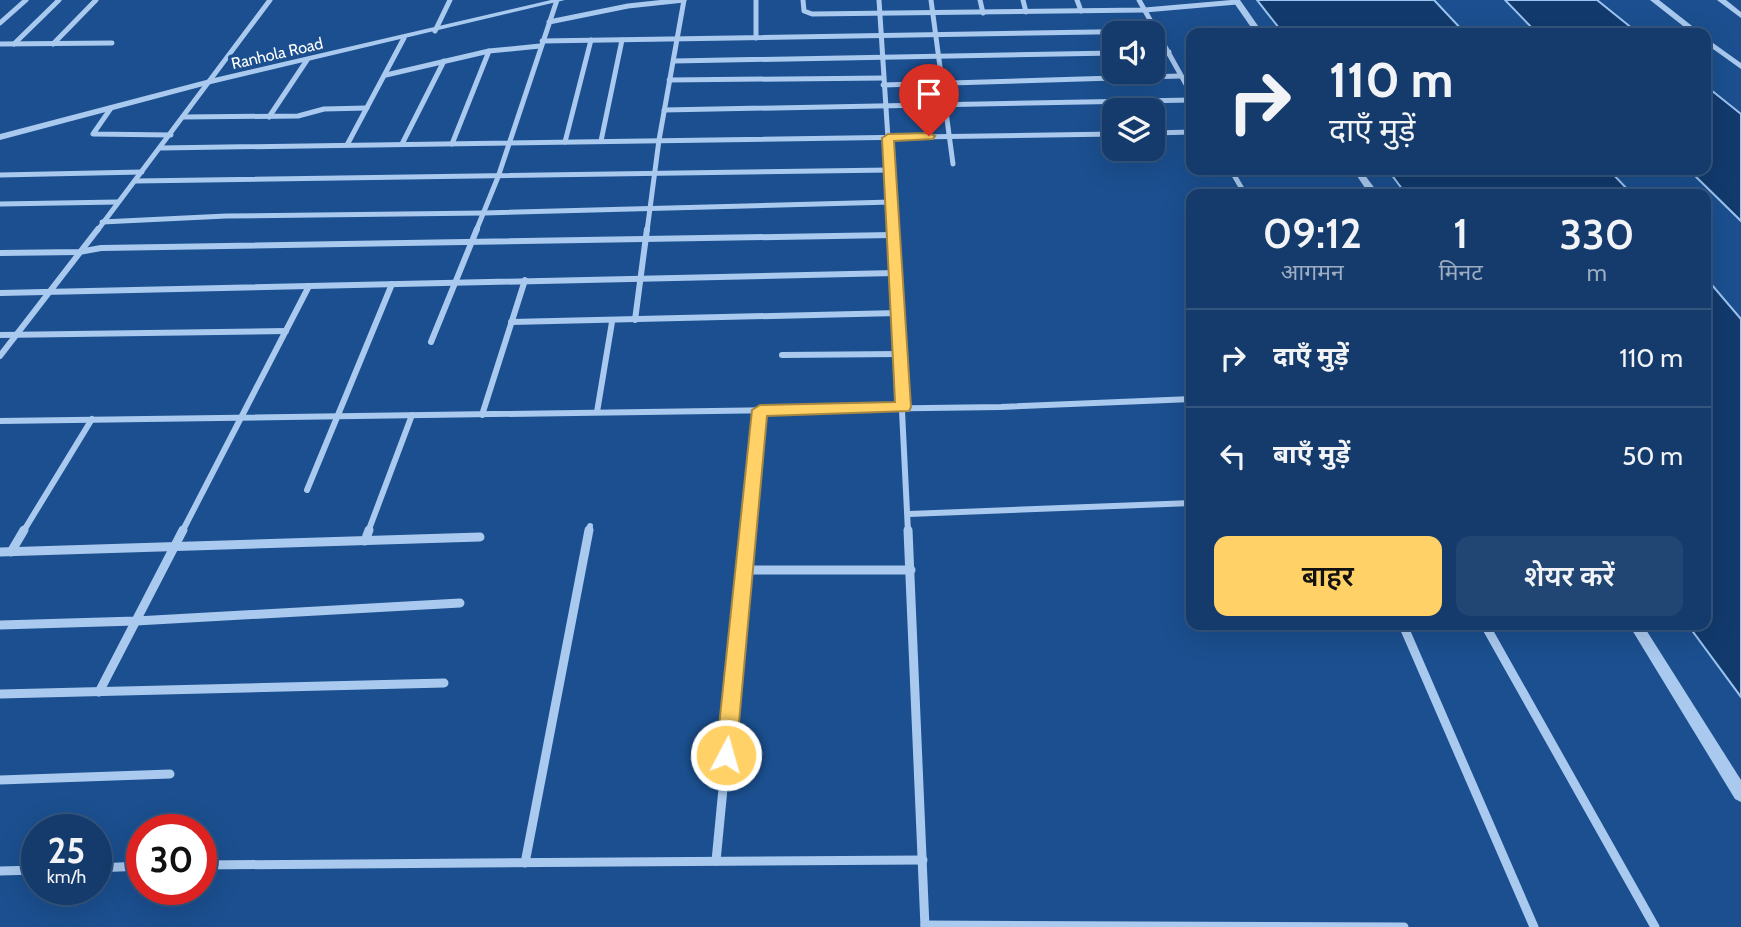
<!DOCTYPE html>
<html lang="hi">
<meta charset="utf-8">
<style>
:root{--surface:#143b6b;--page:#214673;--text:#f1f3f6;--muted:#9dadc1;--line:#33557e;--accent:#ffd166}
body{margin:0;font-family:Cabin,"Noto Sans Devanagari",sans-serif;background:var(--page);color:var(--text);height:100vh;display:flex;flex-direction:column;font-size:26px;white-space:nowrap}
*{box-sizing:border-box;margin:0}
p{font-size:23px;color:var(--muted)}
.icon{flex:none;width:38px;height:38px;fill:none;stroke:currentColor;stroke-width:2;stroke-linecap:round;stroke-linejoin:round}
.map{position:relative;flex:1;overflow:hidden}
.panel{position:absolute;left:1186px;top:189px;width:525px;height:441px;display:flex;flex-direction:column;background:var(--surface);border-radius:14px;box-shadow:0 7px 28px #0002,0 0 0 2px var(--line)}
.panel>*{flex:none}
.hud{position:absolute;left:1186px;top:28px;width:525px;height:147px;border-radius:14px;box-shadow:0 7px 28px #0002,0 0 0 2px var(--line);background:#143b6b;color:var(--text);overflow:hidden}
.fabs{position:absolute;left:1102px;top:21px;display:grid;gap:14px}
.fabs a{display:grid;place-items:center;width:63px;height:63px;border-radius:14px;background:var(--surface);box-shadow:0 7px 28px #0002,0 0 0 2px var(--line);font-size:35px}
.speed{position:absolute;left:21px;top:814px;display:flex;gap:14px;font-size:35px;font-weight:700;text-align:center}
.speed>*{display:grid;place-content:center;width:91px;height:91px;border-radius:50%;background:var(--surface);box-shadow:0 7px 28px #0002,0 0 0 2px var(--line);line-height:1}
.speed small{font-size:18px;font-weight:400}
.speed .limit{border:10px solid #d22;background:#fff;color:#111}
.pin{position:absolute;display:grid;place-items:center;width:60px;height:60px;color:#fff;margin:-72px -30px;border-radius:50% 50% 50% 0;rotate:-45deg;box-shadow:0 0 7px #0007}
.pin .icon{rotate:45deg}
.me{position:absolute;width:77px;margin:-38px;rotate:6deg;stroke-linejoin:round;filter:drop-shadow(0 0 5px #0008)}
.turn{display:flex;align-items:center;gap:24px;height:147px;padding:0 28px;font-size:32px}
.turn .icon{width:91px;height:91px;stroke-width:2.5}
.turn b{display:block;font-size:49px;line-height:60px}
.eta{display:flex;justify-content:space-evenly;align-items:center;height:119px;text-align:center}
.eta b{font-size:42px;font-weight:600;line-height:49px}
.button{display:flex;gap:14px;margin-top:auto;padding:14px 28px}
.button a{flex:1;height:80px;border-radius:14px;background:var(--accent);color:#111;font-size:28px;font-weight:600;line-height:80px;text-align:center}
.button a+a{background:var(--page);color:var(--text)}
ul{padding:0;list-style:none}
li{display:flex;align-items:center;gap:21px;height:98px;padding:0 28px;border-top:2px solid var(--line)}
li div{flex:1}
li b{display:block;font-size:26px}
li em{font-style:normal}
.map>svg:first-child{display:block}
.water{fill:#123a6d;stroke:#9cc4f0;stroke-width:2}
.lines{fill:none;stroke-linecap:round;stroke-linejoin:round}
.minor-far2{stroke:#a9c9ee;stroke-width:5}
.minor-far1{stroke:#a9c9ee;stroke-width:6}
.minor{stroke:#a9c9ee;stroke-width:9}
.tertiary{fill:#a9c9ee;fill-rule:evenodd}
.route{fill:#ffd166;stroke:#a68842;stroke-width:2}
.labels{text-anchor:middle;stroke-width:7;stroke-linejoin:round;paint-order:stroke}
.far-street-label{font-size:16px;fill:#fff;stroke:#1b4f8f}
</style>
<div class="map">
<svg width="1741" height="927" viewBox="0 0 1741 927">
<rect width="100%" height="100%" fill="#1b4f8f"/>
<g class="water">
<polygon points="1257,0 1434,0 1465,33 1283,33"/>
<polygon points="1505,0 1597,0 1638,33 1537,33"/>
<polygon points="1706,86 1741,114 1741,221 1689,170 1706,170"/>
<polygon points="1388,170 1609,170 1632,194 1406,194"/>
<polygon points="1706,278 1741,319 1741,697 1688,625 1706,625"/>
</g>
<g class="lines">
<g class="minor-far2">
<polyline points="756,0 756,38"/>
<polyline points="803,0 804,11 812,14 1145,10 1237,2"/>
<polyline points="879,0 894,231"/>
<polyline points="931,0 953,164"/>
<polyline points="980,0 983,13"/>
<polyline points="1023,0 1026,12"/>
<polyline points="1077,0 1081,11"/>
<polyline points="1139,0 1192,95"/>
<polyline points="549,22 628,6 684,0"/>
<polyline points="0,23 26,0"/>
<polyline points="435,31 450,0"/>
<polyline points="542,41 1158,31"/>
<polyline points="0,44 112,43"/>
<polyline points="14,44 59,0"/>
<polyline points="53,44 96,0"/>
<polyline points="1153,53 1169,52"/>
<polyline points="674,61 1115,53"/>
<polyline points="386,75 489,51 540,46"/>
<polyline points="669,80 883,78"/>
<polyline points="883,85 1180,76"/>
<polyline points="111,108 93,134 171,135"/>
<polyline points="664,110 1192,100"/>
<polyline points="184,117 298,116 324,109 367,108"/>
<polyline points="269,117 307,60"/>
<polyline points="1153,133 1192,132"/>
<polyline points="601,141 622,40"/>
<polyline points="565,142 591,40"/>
<polyline points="402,144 444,61"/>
<polyline points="452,144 489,51"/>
<polyline points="347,145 404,38"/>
<polyline points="161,148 1115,134"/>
<polyline points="1231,170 1245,194"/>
<polyline points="0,175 142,172"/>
<polyline points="136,181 890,170"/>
<polyline points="0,204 118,202"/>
<polyline points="102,222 226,216 484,213 892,202"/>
<polyline points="97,231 270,0"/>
<polyline points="476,231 498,177 557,0"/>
<polyline points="647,231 659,140 684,0"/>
</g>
<g class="minor-far1">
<polyline points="893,229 908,532"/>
<polyline points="0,253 79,252 101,248 892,235"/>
<polyline points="0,293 895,273"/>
<polyline points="635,320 647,229"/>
<polyline points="511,322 898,313"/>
<polyline points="0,335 286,331"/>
<polyline points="431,342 477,229"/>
<polyline points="782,355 900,354"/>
<polyline points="0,356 98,229"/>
<polyline points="597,412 612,322"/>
<polyline points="482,415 525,280"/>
<polyline points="0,421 1001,407 1192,399"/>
<polyline points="307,490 392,284"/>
<polyline points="909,514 1192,503"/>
<polyline points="23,532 92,419"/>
<polyline points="182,532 309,286"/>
<polyline points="368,532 412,415"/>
<polyline points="589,532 590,526"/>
<polyline points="748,532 760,410"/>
</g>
<g class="minor">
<polyline points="908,530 925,927"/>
<polyline points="365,541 369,530"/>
<polyline points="0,552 480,537"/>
<polyline points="11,552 24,530"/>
<polyline points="744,570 911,570"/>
<polyline points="0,625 136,621 460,603"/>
<polyline points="1403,625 1534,927"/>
<polyline points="1485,625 1655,927"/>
<polyline points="99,692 183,530"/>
<polyline points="0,694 444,683"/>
<polyline points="0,780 170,774"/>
<polyline points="716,861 748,530"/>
<polyline points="525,863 589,530"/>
<polyline points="201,865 923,860"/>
<polyline points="96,868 142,866"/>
<polyline points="0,871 37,870"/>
<polyline points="925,925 1404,927"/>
</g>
<g class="tertiary">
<polygon points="551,0 565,0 211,84 0,140 0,134 210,79"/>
<polygon points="1232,0 1240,0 1263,33 1255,33"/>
<polygon points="1650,0 1659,0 1701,33 1692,33"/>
<polygon points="1717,0 1726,0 1741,12 1741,18"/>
<polygon points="1706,38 1741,63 1741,69 1706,44"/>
<polygon points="1353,170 1361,170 1379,194 1369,194"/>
<polygon points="1629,625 1643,625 1741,780 1741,802 1735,799"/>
</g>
</g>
<polygon class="route" points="929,133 935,136 933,139 894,141 911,407 909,411 767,416 736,755 733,762 726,765 719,762 716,755 752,410 760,405 895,402 882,138 888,134"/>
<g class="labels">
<g class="far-street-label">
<text transform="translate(277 53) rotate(-13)" y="6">Ranhola Road</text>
</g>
</g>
</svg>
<div class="fabs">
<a><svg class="icon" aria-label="sound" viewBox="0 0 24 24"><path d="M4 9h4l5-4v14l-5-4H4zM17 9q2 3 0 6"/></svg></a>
<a><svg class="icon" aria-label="layers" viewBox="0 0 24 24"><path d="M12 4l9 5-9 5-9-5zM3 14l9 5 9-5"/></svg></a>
</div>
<div class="speed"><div>25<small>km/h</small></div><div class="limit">30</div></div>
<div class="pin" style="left:929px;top:136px;background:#d93025"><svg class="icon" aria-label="arrive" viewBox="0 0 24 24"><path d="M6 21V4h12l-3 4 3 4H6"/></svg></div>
<svg class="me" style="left:726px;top:755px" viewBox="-20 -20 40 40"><circle r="17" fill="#ffd166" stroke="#fff" stroke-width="3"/><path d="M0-11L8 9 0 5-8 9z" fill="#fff"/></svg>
<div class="hud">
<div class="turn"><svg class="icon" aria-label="right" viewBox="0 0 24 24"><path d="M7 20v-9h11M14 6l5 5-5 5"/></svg><div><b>110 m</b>दाएँ मुड़ें</div></div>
</div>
<section class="panel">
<div class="eta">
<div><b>09:12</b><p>आगमन</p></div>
<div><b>1</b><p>मिनट</p></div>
<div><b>330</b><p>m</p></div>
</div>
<ul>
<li><svg class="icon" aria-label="right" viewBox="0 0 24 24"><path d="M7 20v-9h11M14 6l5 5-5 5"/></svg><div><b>दाएँ मुड़ें</b></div><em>110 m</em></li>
<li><svg class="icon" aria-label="left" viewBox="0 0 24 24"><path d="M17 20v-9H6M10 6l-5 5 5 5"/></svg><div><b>बाएँ मुड़ें</b></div><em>50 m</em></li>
</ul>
<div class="button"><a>बाहर</a><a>शेयर करें</a></div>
</section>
</div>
